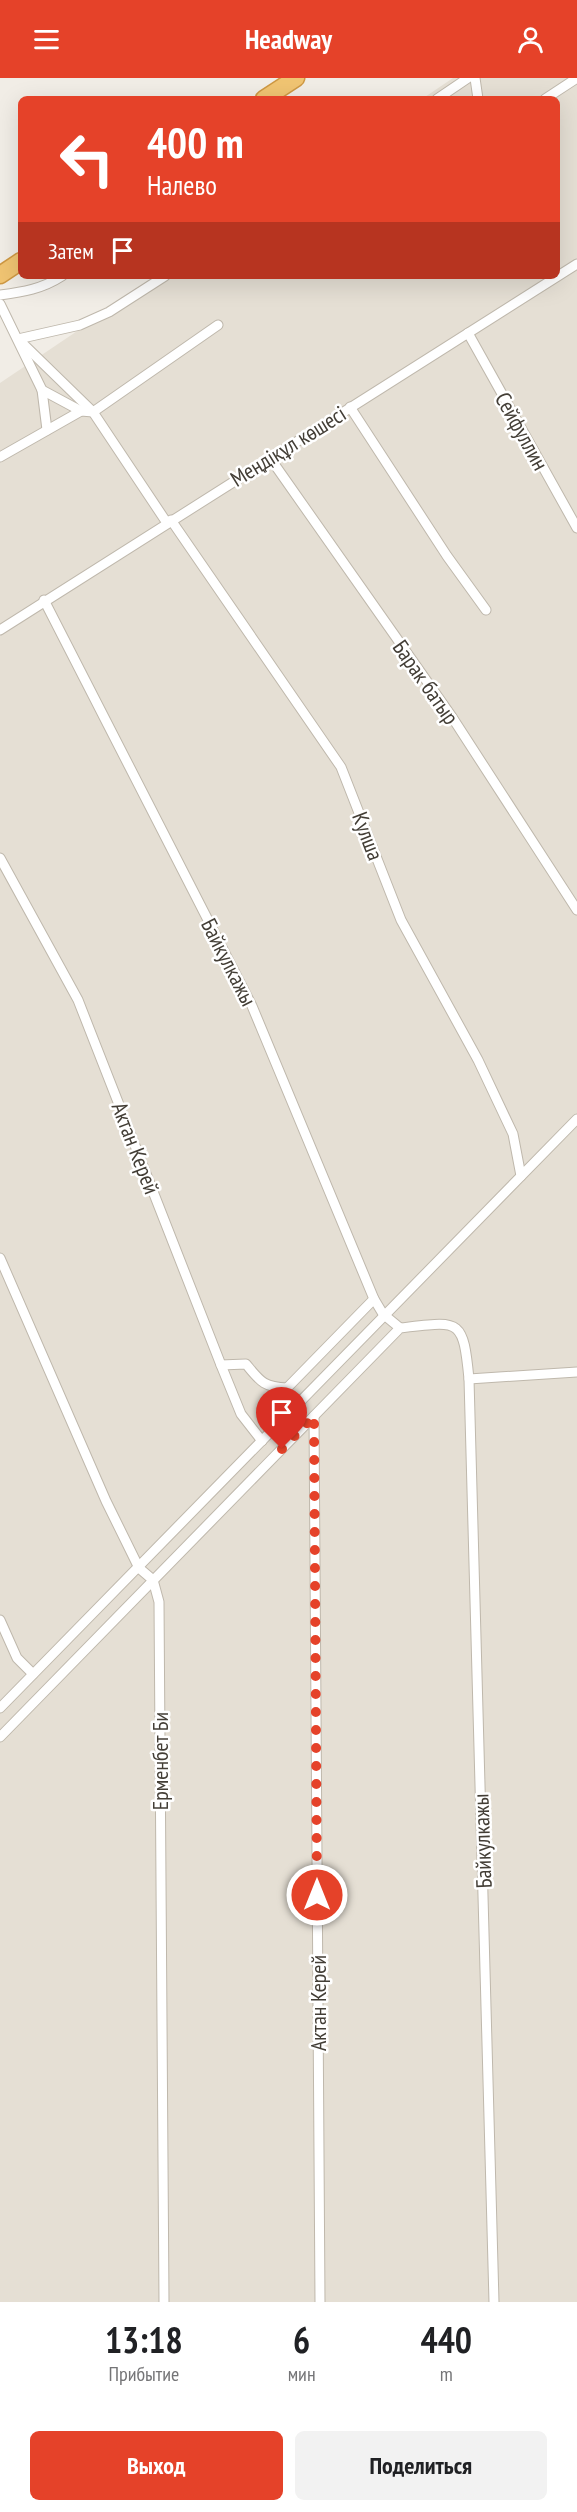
<!DOCTYPE html>
<html lang="ru">
<meta charset="utf-8">
<style>
:root{--surface:#fff;--page:#f2f2f2;--text:#202124;--muted:#757577;--accent:#e54229}
body{margin:0;font-family:"PT Sans Narrow",sans-serif;background:var(--page);color:var(--text);height:100vh;display:flex;flex-direction:column;font-size:22px;white-space:nowrap}
*{box-sizing:border-box;margin:0}
p{font-size:20px;color:var(--muted)}
.icon{flex:none;width:33px;height:33px;fill:none;stroke:currentColor;stroke-width:2;stroke-linecap:round;stroke-linejoin:round}
.map{position:relative;height:2224px;overflow:hidden}
.sheet{display:flex;flex-direction:column;background:var(--surface);flex:1}
.sheet>*{flex:none}
.banner{position:absolute;left:18px;top:18px;width:542px;height:183px;border-radius:9px;box-shadow:0 6px 24px #0002;background:#e54229;color:#fff;overflow:hidden}
.pin{position:absolute;display:grid;place-items:center;width:51px;height:51px;color:#fff;margin:-62px -26px;border-radius:50% 50% 50% 0;rotate:-45deg;box-shadow:0 0 6px #0007}
.pin .icon{rotate:45deg}
.me{position:absolute;width:66px;margin:-33px;rotate:0deg;stroke-linejoin:round;filter:drop-shadow(0 0 4px #0008)}
.turn{display:flex;align-items:center;gap:21px;height:126px;padding:0 30px;font-size:27px}
.turn .icon{width:78px;height:78px;stroke-width:2.5}
.turn b{display:block;font-size:42px;line-height:51px}
.then{display:flex;align-items:center;height:57px;padding:0 30px;background:#0003;gap:12px;font-size:22px}
.eta{display:flex;justify-content:space-evenly;align-items:center;height:102px;text-align:center}
.eta b{font-size:36px;font-weight:700;line-height:42px}
.cta{display:flex;gap:12px;margin-top:auto;padding:12px 30px}
.cta a{flex:1;height:69px;border-radius:9px;background:var(--accent);color:#fff;font-size:24px;font-weight:700;line-height:69px;text-align:center}
.cta a+a{background:var(--page);color:var(--text)}
header{display:flex;justify-content:space-between;align-items:center;height:78px;padding:0 30px;background:var(--accent);color:#fff;font-size:27px;font-weight:700}
.map>svg:first-child{display:block}
.residential{fill:#e5dfd4}
.lines{fill:none;stroke-linecap:round;stroke-linejoin:round}
.street-casing{stroke:#bfb8ac;stroke-width:11}
.highway-casing{stroke:#ce9843;stroke-width:19}
.street{stroke:#fff;stroke-width:9}
.highway{stroke:#f0c472;stroke-width:16}
.route{stroke:#e54229;stroke-width:10;stroke-dasharray:0 18}
.labels{text-anchor:middle;stroke-width:5;stroke-linejoin:round;paint-order:stroke}
.street-label{font-size:22px;fill:#433e36;stroke:#fff}
</style>
<header><svg class="icon" aria-label="menu" viewBox="0 0 24 24"><path d="M4 6h16M4 12h16M4 18h16"/></svg>Headway<svg class="icon" aria-label="person" viewBox="0 0 24 24"><circle cx="12" cy="8" r="4"/><path d="M4 21q1-7 8-7t8 7"/></svg></header>
<div class="map">
<svg width="577" height="2224" viewBox="0 0 577 2224">
<rect width="100%" height="100%" fill="#f1ede6"/>
<polygon class="residential" points="453,0 577,0 577,2224 0,2224 0,305 159,198 556,198 556,21 422,21"/>
<g class="lines">
<g class="street-casing">
<g id="street">
<polyline points="475,0 478,21"/>
<polyline points="437,21 468,0"/>
<polyline points="545,21 577,0"/>
<polyline points="165,198 109,234 80,247 18,261 93,334 167,445"/>
<path d="M 0,217 C 23,214 42,211 62,198"/>
<polyline points="0,226 42,312 81,333"/>
<polyline points="468,255 577,450"/>
<polyline points="42,312 47,352"/>
<polyline points="350,329 447,478 486,532"/>
<polyline points="0,379 81,333 93,334 218,247"/>
<polyline points="270,380 452,639 577,832"/>
<polyline points="171,442 341,689 401,842 478,982 513,1056 521,1098"/>
<polyline points="44,522 252,928 374,1221 383,1236 400,1250"/>
<polyline points="0,552 577,186"/>
<polyline points="0,780 78,922 221,1287 241,1336 262,1363"/>
<polyline points="0,1180 106,1423 139,1490 153,1502 159,1524 164,2224"/>
<path d="M 221,1287 L 246,1286 C 260,1303 263,1309 287,1310 L 374,1221"/>
<polyline points="469,1301 577,1294"/>
<polyline points="314,1338 320,2224"/>
<polyline points="0,1542 17,1580 33,1596"/>
<polyline points="0,1630 577,1041"/>
<path d="M 0,1659 L 400,1250 C 460,1243 463,1239 469,1301 L 494,2224"/>
</g>
</g>
<g class="highway-casing">
<g id="highway">
<polyline points="264,21 296,0"/>
<polyline points="0,197 21,183"/>
</g>
</g>
<use href="#street" class="street"/>
<use href="#highway" class="highway"/>
</g>
<g class="lines">
<polyline class="route" points="282,1371 314,1338 317,1817"/>
</g>
<g class="labels">
<g class="street-label">
<text transform="translate(522 353) rotate(61)" y="8">Сейфуллин</text>
<text transform="translate(288 368) rotate(-32)" y="8">Меңдіқұл көшесі</text>
<text transform="translate(426 604) rotate(55)" y="8">Барак батыр</text>
<text transform="translate(368 758) rotate(69)" y="8">Кулша</text>
<text transform="translate(229 884) rotate(63)" y="8">Байкулкажы</text>
<text transform="translate(136 1070) rotate(69)" y="8">Актан Керей</text>
<text transform="translate(160 1683) rotate(-90)" y="8">Ерменбет Би</text>
<text transform="translate(482 1763) rotate(-92)" y="8">Байкулкажы</text>
<text transform="translate(318 1925) rotate(-90)" y="8">Актан Керей</text>
</g>
</g>
</svg>
<div class="pin" style="left:282px;top:1371px;background:#d93025"><svg class="icon" aria-label="arrive" viewBox="0 0 24 24"><path d="M6 21V4h12l-3 4 3 4H6"/></svg></div>
<svg class="me" style="left:317px;top:1817px" viewBox="-20 -20 40 40"><circle r="17" fill="#e54229" stroke="#fff" stroke-width="3"/><path d="M0-11L8 9 0 5-8 9z" fill="#fff"/></svg>
<div class="banner">
<div class="turn"><svg class="icon" aria-label="left" viewBox="0 0 24 24"><path d="M17 20v-9H6M10 6l-5 5 5 5"/></svg><div><b>400 m</b>Налево</div></div>
<div class="then">Затем<svg class="icon" aria-label="arrive" viewBox="0 0 24 24"><path d="M6 21V4h12l-3 4 3 4H6"/></svg></div>
</div>
</div>
<section class="sheet">
<div class="eta">
<div><b>13:18</b><p>Прибытие</p></div>
<div><b>6</b><p>мин</p></div>
<div><b>440</b><p>m</p></div>
</div>
<div class="cta"><a>Выход</a><a>Поделиться</a></div>
</section>
